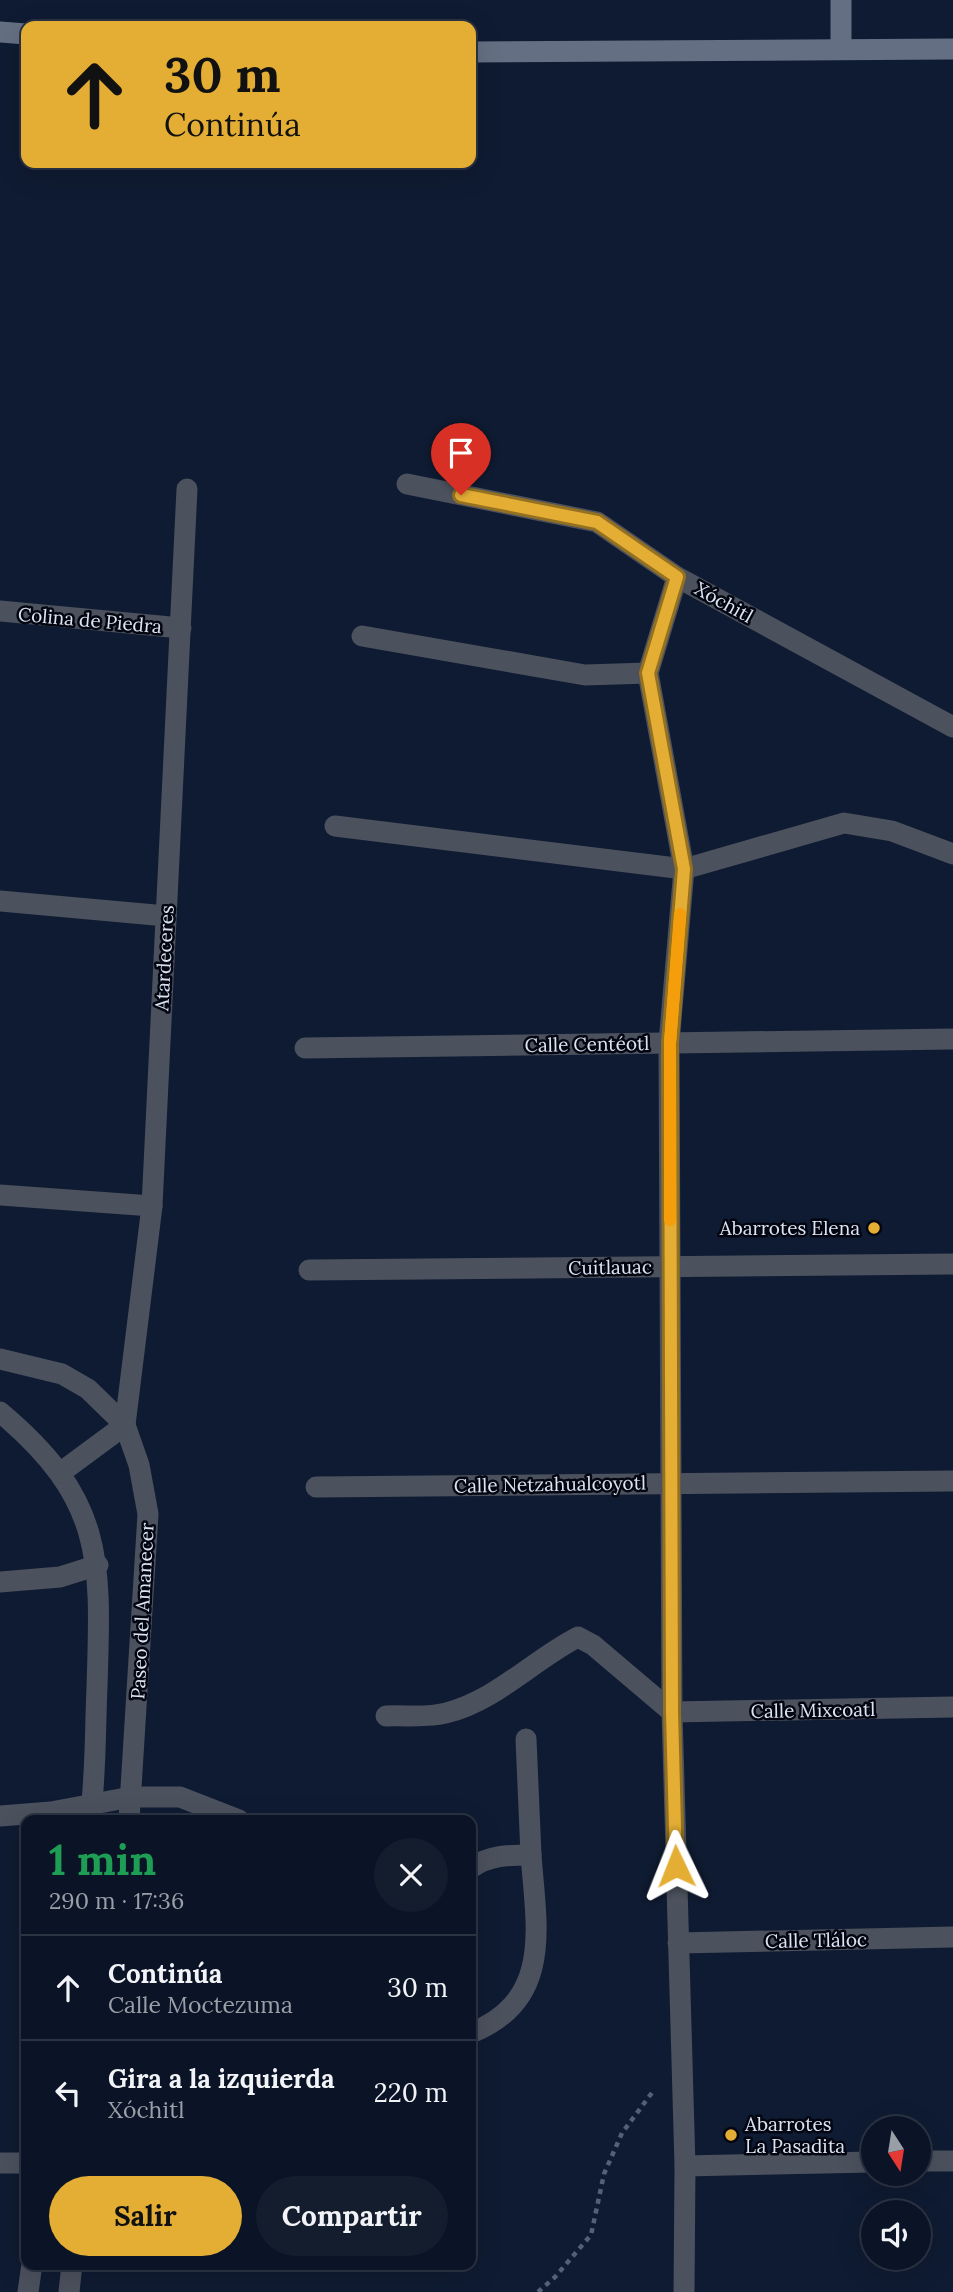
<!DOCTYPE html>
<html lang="es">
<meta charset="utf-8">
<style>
:root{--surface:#0b1426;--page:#141d2e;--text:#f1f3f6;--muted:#9a9ea7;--line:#2b3343;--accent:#e4ae35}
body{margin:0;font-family:Lora,serif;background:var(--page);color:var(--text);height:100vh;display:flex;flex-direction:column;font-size:26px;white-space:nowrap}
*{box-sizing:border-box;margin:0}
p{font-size:23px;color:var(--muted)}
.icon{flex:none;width:38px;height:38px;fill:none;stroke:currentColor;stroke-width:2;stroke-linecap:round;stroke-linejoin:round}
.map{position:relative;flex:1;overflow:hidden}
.details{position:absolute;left:21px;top:1815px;width:455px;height:455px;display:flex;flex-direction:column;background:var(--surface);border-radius:14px;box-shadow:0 7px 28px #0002,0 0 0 2px var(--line)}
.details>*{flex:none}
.guide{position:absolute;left:21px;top:21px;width:455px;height:147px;border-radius:14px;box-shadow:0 7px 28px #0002,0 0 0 2px var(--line);background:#e4ae35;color:#111;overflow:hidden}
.needle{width:46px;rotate:168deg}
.fabs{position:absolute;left:861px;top:2116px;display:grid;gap:14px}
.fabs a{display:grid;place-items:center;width:70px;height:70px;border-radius:50%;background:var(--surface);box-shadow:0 7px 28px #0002,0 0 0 2px var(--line);font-size:35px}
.pin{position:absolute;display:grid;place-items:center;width:60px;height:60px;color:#fff;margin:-72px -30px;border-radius:50% 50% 50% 0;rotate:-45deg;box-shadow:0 0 7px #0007}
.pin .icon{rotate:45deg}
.me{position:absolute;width:77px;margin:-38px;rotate:358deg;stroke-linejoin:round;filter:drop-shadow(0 0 5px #0008)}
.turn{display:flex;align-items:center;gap:24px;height:147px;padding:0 28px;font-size:32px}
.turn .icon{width:91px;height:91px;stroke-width:2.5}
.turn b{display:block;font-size:49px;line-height:60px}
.round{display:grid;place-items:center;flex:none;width:74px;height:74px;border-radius:37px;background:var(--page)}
.summary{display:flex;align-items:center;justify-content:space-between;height:119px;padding:0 28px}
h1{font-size:42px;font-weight:700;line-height:52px;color:#1e9e55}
.primary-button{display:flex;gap:14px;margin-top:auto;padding:14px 28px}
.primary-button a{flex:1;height:80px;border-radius:42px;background:var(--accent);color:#111;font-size:28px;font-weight:700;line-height:80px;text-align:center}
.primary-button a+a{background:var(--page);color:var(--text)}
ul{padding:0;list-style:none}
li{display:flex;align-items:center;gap:21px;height:105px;padding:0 28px;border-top:2px solid var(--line)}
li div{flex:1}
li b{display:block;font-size:26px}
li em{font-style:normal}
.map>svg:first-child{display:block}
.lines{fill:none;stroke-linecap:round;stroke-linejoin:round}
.path{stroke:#556075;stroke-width:4.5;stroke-dasharray:5 5;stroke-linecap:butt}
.street{stroke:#4b515d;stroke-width:21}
.secondary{stroke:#656f83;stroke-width:21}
.route-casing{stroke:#947122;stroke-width:18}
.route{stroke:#e4ae35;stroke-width:12}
.slow{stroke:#f59e0b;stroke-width:12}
.poi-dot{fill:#e4ae35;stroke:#030610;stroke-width:2.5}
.labels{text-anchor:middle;stroke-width:5;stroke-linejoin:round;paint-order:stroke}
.street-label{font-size:19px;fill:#dbe4f4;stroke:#030610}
.poi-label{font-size:19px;fill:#dbe4f4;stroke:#030610;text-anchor:end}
</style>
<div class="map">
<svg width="953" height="2292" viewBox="0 0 953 2292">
<rect width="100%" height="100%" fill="#0f1b32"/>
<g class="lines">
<polyline class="path" points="538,2292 555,2277 591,2235 604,2174 622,2133 654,2090"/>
<g class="street">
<polyline points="407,484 597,522 677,577 953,727"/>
<polyline points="677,577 648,673 684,869 669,1043 672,1712 685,2166 684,2292"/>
<polyline points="0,611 181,628"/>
<polyline points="362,636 585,675 648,673"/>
<polyline points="335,826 684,869 844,823 892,831 953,854"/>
<polyline points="0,901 166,916"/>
<polyline points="305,1048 953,1039"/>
<polyline points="0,1195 152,1206"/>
<polyline points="309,1270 953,1264"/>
<polyline points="0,1359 62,1374 88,1389 125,1425 139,1465 148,1514 129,1820"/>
<path d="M 0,1412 C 105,1500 101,1560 97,1687 C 95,1731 96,1776 90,1820"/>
<polyline points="60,1473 125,1425 152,1206 187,489"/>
<polyline points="316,1487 953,1481"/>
<polyline points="0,1582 60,1577 98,1565"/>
<polyline points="672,1712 953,1707"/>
<path d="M 386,1716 C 405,1715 428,1718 446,1713 C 497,1700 533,1660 578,1637 L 593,1645 L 672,1712"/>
<polyline points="526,1739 531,1855"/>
<polyline points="0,1816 51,1812 131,1797 180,1797 239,1820"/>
<path d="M 471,1868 C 489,1855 509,1855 531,1855 C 536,1925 554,2000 471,2033"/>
<polyline points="678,1943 953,1937"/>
<polyline points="919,2161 953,2161"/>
<polyline points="0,2163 26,2163"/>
<polyline points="685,2166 873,2162"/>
<polyline points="28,2292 32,2264"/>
<polyline points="69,2292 72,2264"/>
</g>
<g class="secondary">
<polyline points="0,32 26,34"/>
<polyline points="841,49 841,0"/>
<polyline points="471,52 953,49"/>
</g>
</g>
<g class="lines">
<g class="route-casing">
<polyline id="route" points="461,495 597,522 677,577 648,673 684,869 670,1043 672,1712 676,1866"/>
</g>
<use href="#route" class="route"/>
<polyline class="slow" points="670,1220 670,1043 680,914"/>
</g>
<g class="poi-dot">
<circle cx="874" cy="1228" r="7"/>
<circle cx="731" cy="2135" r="7"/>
</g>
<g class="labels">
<g class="street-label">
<text transform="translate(724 602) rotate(29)" y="7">Xóchitl</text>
<text transform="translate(90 620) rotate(5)" y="7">Colina de Piedra</text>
<text transform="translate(164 958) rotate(-87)" y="7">Atardeceres</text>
<text transform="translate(587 1044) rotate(-1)" y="7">Calle Centéotl</text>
<text transform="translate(610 1267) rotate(-1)" y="7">Cuitlauac</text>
<text transform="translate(550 1484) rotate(-1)" y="7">Calle Netzahualcoyotl</text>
<text transform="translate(142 1611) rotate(-87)" y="7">Paseo del Amanecer</text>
<text transform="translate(813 1710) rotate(-1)" y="7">Calle Mixcoatl</text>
<text transform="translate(816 1940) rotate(-1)" y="7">Calle Tláloc</text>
</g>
<g class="poi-label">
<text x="860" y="1235">Abarrotes Elena</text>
<text x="745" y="2131" text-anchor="start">Abarrotes<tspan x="745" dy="22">La Pasadita</tspan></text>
</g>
</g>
</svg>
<div class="fabs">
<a><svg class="needle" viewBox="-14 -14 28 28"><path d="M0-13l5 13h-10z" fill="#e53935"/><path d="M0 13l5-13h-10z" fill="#9a9ea7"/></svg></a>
<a><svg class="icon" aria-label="sound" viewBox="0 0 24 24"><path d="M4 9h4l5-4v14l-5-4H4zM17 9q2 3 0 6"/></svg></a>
</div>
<div class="pin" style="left:461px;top:495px;background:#d93025"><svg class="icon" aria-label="arrive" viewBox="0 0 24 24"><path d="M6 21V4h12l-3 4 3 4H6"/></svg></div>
<svg class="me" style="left:676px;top:1866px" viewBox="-20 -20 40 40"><path d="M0-17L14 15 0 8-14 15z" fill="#e4ae35" stroke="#fff" stroke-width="4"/></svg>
<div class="guide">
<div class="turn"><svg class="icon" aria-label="ahead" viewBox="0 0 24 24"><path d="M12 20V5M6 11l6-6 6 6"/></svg><div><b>30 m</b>Continúa</div></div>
</div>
<section class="details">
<div class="summary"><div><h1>1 min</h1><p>290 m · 17:36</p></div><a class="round"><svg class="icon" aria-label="close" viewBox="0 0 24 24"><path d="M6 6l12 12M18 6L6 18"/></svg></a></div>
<ul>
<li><svg class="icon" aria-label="ahead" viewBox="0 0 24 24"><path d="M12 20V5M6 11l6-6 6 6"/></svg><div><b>Continúa</b><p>Calle Moctezuma</p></div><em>30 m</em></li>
<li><svg class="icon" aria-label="left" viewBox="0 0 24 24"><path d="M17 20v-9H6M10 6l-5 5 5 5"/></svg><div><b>Gira a la izquierda</b><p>Xóchitl</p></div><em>220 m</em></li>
</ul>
<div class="primary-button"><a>Salir</a><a>Compartir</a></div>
</section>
</div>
